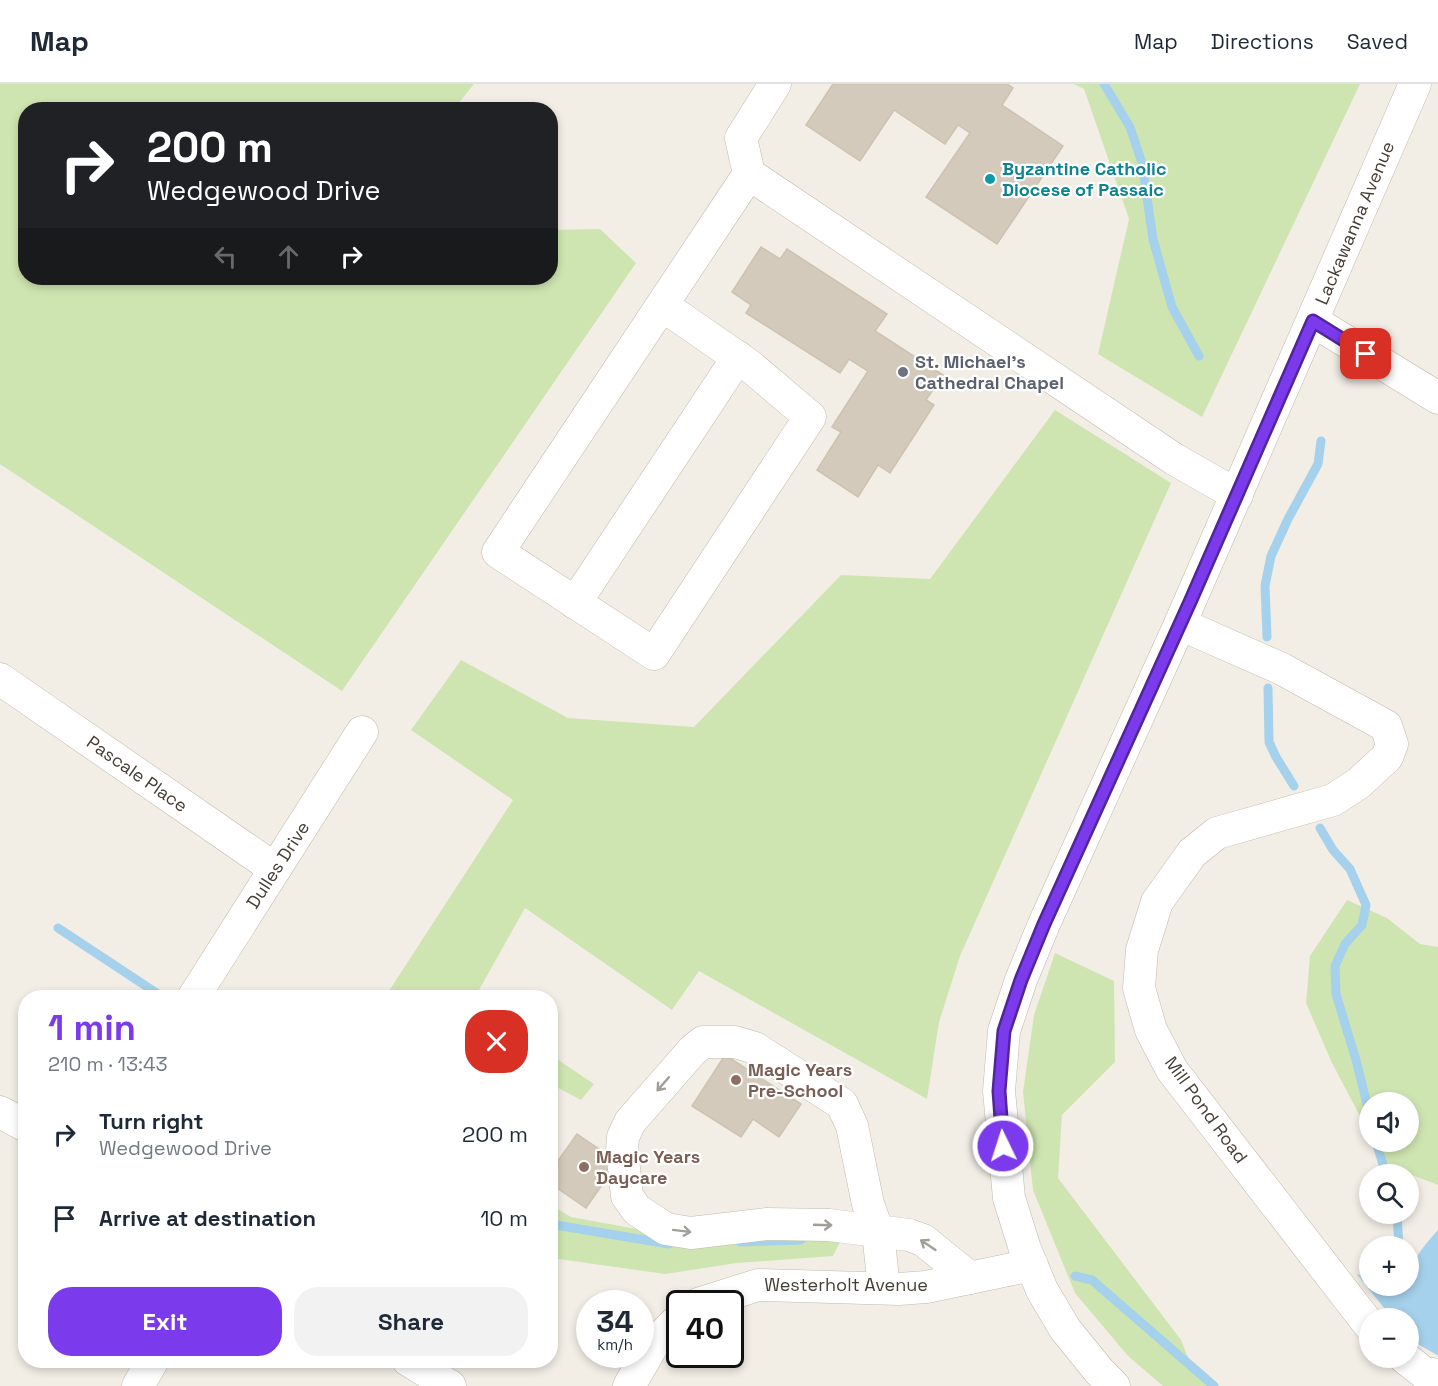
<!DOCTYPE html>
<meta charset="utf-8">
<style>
:root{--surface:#fff;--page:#f2f2f3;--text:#1f2937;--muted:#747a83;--line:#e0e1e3;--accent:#7c3aed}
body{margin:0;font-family:"Space Grotesk",sans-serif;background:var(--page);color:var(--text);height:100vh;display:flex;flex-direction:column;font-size:22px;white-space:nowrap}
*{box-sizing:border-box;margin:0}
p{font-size:20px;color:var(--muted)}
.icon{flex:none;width:33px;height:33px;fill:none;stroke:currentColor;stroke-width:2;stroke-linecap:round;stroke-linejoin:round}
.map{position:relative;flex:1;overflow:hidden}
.details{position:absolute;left:18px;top:906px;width:540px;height:378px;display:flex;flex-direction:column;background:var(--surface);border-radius:24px;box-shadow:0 3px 9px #0003}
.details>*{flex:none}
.top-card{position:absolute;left:18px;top:18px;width:540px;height:183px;border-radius:24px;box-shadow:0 3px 9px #0003;background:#202124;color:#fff;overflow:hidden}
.buttons{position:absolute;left:1359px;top:1008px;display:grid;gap:12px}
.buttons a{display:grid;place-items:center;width:60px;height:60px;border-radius:50%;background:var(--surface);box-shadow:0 3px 9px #0003;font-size:30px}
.speed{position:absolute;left:576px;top:1206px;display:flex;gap:12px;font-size:30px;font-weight:700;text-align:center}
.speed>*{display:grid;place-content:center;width:78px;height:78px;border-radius:50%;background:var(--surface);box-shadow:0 3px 9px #0003;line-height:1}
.speed small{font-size:15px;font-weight:400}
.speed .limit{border:3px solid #111;border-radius:9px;background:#fff;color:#111}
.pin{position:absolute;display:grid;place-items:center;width:51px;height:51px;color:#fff;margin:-26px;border-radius:12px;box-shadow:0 3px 9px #0006}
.me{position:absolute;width:66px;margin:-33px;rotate:356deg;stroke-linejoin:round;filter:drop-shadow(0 0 4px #0008)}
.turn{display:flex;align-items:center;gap:21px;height:126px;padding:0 30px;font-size:27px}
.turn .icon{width:78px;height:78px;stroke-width:2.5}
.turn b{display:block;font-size:42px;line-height:51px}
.lanes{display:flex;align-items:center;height:57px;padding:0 30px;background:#0003;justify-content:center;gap:30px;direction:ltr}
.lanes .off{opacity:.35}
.round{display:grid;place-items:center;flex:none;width:63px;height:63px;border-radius:24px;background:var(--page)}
.summary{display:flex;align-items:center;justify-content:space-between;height:102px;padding:0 30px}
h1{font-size:36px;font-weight:700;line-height:45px;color:var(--accent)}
.button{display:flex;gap:12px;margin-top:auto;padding:12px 30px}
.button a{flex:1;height:69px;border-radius:24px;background:var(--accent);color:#fff;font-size:24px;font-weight:700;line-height:69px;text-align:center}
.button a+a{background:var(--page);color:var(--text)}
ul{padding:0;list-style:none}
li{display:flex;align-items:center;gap:18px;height:84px;padding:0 30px}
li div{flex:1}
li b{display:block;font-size:22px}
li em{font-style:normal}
header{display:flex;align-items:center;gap:36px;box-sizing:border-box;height:84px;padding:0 30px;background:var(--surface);border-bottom:2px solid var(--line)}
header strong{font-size:28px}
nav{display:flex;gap:33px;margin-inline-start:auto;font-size:21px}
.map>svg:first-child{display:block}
.green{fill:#cfe5b1}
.water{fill:#a5d1ec}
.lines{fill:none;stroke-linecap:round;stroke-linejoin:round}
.stream{stroke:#a5d1ec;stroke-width:9}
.building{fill:#d3cabc;stroke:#cec1b0;stroke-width:1.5}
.minor-casing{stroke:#c0b9ac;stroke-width:33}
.minor{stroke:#fff;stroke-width:32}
.oneway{stroke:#a29e9a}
.route-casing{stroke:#51269a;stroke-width:15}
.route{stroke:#7c3aed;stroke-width:10}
.culture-dot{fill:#0f9aa8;stroke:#fff;stroke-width:2}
.worship-dot{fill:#6b7280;stroke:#fff;stroke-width:2}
.education-dot{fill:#8d6e63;stroke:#fff;stroke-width:2}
.labels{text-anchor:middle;stroke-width:4.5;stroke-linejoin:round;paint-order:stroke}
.culture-label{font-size:18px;font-weight:bold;fill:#0d838f;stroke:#fff;text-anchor:start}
.street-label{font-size:18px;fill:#453e36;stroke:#fff}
.worship-label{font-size:18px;font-weight:bold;fill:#5b616d;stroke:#fff;text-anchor:start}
.education-label{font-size:18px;font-weight:bold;fill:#785e54;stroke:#fff;text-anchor:start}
</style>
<header>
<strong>Map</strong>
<nav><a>Map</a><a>Directions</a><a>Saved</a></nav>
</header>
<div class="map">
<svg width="1438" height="1302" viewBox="0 0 1438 1302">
<rect width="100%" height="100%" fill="#f2eee6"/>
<g class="green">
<polygon points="0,0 474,0 454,25 26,26 26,194 550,194 551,146 600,145 636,179 342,607 0,380"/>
<polygon points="1074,0 1360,0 1202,333 1098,270 1129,135 1084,5"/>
<polygon points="1055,326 1171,399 960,872 939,938 927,1015 699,887 672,926 525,824 475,913 385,913 513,716 411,646 461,576 568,634 694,643 841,491 930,495"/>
<polygon points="1347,816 1387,834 1420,860 1438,863 1438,1101 1386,1081 1374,1058 1408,1058 1408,1018 1370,1018 1369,1049 1332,979 1306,919 1310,872"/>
<polygon points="1055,869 1114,897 1115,978 1062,1031 1058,1094 1181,1256 1191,1281 1214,1302 1163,1302 1128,1272 1075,1209 1033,1106 1023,1008 1034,931"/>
<polygon points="551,971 594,1000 581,1016 551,1000"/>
<polygon points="551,1121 571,1133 675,1152 842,1154 833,1172 737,1179 665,1190 551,1174"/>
</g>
<path class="water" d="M 1438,1146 L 1438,1271 L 1437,1271 L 1409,1255 L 1408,1234 L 1392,1234 L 1357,1190 L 1369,1195 L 1370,1202 L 1408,1202 C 1408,1179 1424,1162 1438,1146 Z"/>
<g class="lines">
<g class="stream">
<polyline points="1104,0 1130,43 1142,79 1153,155 1172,223 1199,272"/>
<polyline points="1267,553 1265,502 1271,472 1288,435 1318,380 1321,357"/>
<polyline points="1268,604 1269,658 1276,673 1294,702"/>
<polyline points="1320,744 1333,766 1350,785 1366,821 1362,841 1345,860 1335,882 1336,910 1356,976 1370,1032"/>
<polyline points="58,844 164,914"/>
<polyline points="1376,1058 1386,1090"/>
<polyline points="1397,1130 1399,1162"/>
<polyline points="550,1140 669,1160"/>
<polyline points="740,1158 801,1156"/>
<polyline points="1075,1192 1092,1196 1214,1302"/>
</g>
</g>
<g class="building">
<polygon points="833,0 1007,0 1013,4 1002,21 1063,62 997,160 926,113 970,49 958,41 945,60 894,26 860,77 806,41"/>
<polygon points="761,163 780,175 787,165 887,230 875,247 943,291 926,316 934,321 890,389 878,381 858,413 817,386 841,348 832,343 868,287 849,275 840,289 746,229 751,221 732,208"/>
<polygon points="725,971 801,1020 779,1053 753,1035 741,1053 692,1022"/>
<polygon points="577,1050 618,1078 586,1124 550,1099 550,1088"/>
</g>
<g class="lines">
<g class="minor-casing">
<g id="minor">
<polyline points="749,90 741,54 775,0"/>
<polyline points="662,221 750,282 810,333 654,570 498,468 749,90 1174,375 1237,411"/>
<polyline points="1313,237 1438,314"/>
<polyline points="575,519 738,273"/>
<polyline points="1180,540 1282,585 1386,642 1392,660 1387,673 1359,699 1333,716 1217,749 1192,769 1157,818 1142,866 1139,904 1151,946 1172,986 1370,1242"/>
<polyline points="0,595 275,785"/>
<polyline points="193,914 362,648"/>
<polyline points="0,1028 26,1042"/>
<polyline points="884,1204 878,1148 868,1120 852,1042 842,1020 755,964 735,958 703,958 693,966 630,1038 623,1053 622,1066 627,1112 637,1126 666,1145 691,1149 767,1140 829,1141 909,1151 923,1156 970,1194"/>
<polyline points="698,1220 758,1201 899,1205 926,1203 1032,1181"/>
<polyline points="1405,1274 1424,1289 1438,1291"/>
<polyline points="408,1276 450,1302"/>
<polyline points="138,1302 153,1276"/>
<polyline points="629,1302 653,1261 680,1234"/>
<polyline points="1114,1302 1099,1287 1065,1245 1042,1206 1025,1165 1009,1114 999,1007 1004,947 1021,896 1044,840 1180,540 1415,0"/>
</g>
</g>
<use href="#minor" class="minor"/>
</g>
<defs><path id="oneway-shaft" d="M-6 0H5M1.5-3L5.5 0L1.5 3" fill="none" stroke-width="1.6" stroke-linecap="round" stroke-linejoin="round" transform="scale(1.5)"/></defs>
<g class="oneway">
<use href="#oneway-shaft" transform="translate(663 1000) rotate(131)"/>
<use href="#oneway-shaft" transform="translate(823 1141) rotate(2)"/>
<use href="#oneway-shaft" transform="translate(682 1147) rotate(7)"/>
<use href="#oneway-shaft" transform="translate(928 1161) rotate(-146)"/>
</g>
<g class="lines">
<g class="route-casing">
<polyline id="route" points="1003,1062 999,1007 1004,947 1021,896 1044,840 1190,518 1313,237 1366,270"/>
</g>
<use href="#route" class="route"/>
</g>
<circle class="culture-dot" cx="990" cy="95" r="6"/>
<circle class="worship-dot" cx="903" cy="288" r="6"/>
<g class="education-dot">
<circle cx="736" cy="996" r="6"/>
<circle cx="584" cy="1083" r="6"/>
</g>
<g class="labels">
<g class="culture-label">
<text x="1002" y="91">Byzantine Catholic<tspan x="1002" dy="21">Diocese of Passaic</tspan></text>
</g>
<g class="street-label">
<text transform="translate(1355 139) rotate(-67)" y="6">Lackawanna Avenue</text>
<text transform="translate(137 690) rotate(35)" y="6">Pascale Place</text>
<text transform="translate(278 781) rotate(-57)" y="6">Dulles Drive</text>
<text transform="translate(1206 1026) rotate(54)" y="6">Mill Pond Road</text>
<text x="846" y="1207">Westerholt Avenue</text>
</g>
<g class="worship-label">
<text x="915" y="284">St. Michael's<tspan x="915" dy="21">Cathedral Chapel</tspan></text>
</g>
<g class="education-label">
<text x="748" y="992">Magic Years<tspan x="748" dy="21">Pre-School</tspan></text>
<text x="596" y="1079">Magic Years<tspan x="596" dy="21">Daycare</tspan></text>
</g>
</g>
</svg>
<div class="buttons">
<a><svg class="icon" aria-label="sound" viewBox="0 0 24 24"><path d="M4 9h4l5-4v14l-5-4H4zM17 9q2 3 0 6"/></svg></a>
<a><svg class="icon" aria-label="search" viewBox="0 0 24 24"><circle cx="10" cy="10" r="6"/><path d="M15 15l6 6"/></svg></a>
<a>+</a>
<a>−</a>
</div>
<div class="speed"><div>34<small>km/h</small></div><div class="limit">40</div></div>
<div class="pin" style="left:1366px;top:270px;background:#d93025"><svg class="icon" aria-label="arrive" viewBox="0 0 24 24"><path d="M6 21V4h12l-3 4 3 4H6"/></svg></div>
<svg class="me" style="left:1003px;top:1062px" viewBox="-20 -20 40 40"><circle r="17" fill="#7c3aed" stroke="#fff" stroke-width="3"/><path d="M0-11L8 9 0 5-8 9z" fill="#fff"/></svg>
<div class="top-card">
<div class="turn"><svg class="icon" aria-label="right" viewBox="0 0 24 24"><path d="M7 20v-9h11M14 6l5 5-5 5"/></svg><div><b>200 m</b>Wedgewood Drive</div></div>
<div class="lanes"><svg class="icon off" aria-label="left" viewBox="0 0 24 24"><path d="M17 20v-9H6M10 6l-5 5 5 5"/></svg><svg class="icon off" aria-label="ahead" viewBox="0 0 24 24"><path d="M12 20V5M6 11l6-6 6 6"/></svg><svg class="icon" aria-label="right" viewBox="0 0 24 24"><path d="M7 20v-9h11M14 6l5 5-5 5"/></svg></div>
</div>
<section class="details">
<div class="summary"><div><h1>1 min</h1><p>210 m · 13:43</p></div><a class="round" style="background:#d93025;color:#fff"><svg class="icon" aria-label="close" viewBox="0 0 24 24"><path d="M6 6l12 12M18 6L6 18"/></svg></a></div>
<ul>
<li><svg class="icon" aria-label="right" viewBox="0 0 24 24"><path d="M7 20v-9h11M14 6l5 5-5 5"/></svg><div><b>Turn right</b><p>Wedgewood Drive</p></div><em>200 m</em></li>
<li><svg class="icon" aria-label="arrive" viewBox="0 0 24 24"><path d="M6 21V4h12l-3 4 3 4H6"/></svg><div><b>Arrive at destination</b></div><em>10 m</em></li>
</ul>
<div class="button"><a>Exit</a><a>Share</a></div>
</section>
</div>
